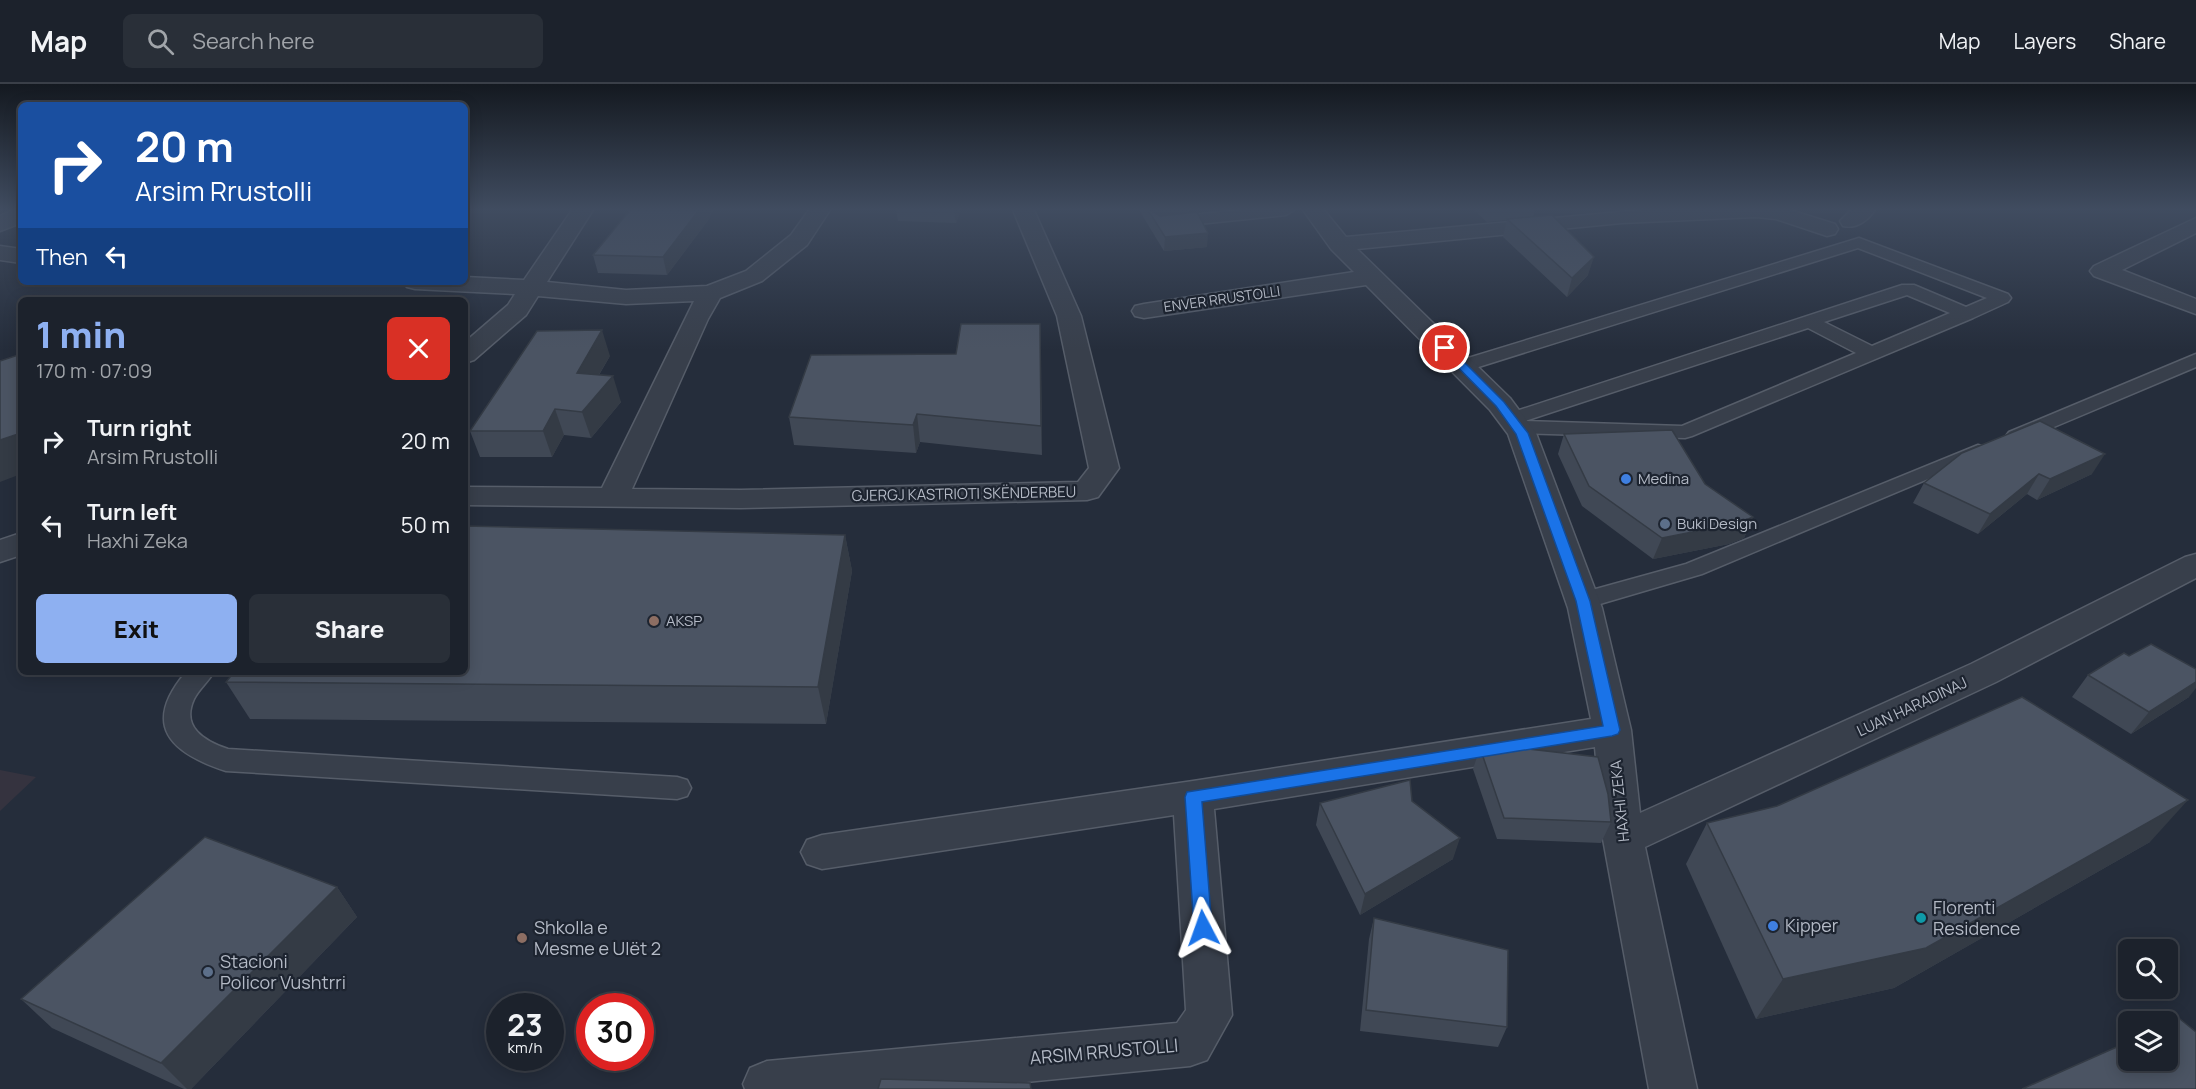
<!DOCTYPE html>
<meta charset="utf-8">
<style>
:root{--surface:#1c222c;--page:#292f38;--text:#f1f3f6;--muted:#a0a4a9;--line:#3a3f48;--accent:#8eb0f1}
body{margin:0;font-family:Manrope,sans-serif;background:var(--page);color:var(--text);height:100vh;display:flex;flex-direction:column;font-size:22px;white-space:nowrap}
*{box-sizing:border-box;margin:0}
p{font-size:20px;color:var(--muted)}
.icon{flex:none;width:33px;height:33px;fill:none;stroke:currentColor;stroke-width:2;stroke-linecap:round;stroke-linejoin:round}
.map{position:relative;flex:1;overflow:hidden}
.sheet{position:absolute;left:18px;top:213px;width:450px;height:378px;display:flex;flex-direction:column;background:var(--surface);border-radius:9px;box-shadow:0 3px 15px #0003,0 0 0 2px var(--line)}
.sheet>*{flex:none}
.hud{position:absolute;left:18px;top:18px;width:450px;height:183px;border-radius:9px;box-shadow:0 3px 15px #0003,0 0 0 2px var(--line);background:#1a4fa0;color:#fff;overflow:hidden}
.controls{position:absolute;left:2118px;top:855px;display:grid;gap:12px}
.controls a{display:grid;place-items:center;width:60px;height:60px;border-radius:9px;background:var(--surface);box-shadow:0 3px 15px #0003,0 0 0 2px var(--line);font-size:30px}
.speed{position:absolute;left:486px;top:909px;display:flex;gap:12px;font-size:30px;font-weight:700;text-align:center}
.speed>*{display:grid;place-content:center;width:78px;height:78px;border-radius:50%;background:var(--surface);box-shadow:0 3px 15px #0003,0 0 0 2px var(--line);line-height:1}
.speed small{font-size:15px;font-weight:400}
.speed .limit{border:9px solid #d22;background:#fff;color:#111}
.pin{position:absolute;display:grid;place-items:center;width:51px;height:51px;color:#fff;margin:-26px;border:3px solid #fff;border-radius:50%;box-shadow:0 2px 6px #0007}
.me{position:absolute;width:66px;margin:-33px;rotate:356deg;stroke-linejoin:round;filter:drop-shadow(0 0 4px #0008)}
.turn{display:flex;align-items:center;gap:21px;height:126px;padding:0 18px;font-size:27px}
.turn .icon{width:78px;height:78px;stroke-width:2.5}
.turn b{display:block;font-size:42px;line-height:51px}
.then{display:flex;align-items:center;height:57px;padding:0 18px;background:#0003;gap:12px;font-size:22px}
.round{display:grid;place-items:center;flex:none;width:63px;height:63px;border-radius:9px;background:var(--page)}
.head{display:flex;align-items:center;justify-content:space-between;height:102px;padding:0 18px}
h1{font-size:36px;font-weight:800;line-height:45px;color:var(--accent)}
.button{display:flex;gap:12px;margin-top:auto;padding:12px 18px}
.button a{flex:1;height:69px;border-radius:9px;background:var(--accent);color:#111;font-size:24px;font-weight:800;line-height:69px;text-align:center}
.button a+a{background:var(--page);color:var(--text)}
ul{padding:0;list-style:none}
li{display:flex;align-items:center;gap:18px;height:84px;padding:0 18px}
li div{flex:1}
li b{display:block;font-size:22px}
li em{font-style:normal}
header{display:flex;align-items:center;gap:36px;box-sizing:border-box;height:84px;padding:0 30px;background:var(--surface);border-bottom:2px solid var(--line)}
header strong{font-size:28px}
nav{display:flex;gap:33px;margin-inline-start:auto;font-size:21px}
.search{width:420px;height:54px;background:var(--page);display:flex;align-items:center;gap:15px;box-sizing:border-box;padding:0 21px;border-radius:9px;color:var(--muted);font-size:22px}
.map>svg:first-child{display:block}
.medical{fill:#35333f}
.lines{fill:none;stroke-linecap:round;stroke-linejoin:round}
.lane-casing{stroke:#565d69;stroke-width:3}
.street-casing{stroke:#565d69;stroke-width:3}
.secondary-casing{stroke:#565d69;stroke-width:3}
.lane{fill:#383f4b;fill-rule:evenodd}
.street{fill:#383f4b;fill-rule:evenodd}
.secondary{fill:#464e5e;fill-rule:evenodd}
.wall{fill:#404855}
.shaded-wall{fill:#343b45}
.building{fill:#4b5463;stroke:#343b45;stroke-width:1.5}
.route{fill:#1a73e8;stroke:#114b97;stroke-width:1.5}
.shop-dot{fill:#3f7fe0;stroke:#1d2430;stroke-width:2}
.service-dot{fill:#5c6f8a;stroke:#1d2430;stroke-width:2}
.education-dot{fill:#8d6e63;stroke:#1d2430;stroke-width:2}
.culture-dot{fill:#0f9aa8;stroke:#1d2430;stroke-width:2}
.labels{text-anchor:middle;stroke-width:4.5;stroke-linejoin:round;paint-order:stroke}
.far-street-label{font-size:14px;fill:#b4bac6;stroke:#1d2430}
.poi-label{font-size:15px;fill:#b4bac6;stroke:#1d2430;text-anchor:start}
.street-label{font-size:15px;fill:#b4bac6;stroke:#1d2430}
.near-poi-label{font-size:18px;fill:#b4bac6;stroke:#1d2430;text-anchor:start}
.near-street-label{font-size:18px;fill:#b4bac6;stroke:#1d2430}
</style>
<header>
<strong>Map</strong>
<div class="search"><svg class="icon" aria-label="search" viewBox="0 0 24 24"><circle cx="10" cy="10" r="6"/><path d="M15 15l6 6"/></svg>Search here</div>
<nav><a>Map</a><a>Layers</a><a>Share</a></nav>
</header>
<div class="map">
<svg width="2196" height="1005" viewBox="0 0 2196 1005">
<rect width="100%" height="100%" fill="#252d3b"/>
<polygon class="medical" points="0,686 36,693 0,727"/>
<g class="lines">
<g class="lane-casing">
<g id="lane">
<polygon points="1244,126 1294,126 1286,131 1169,143 1161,138 1169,133"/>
<path d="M 1859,154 L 2008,210 L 2011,214 L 2008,218 L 1973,234 L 1692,352 L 1685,354 L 1518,349 L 1511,347 L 1508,343 L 1509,341 L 1504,339 L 1501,335 L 1504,331 L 1902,201 L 1914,201 L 1966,223 L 1987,214 L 1858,164 L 1469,286 L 1455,286 L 1452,282 L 1455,278 ZM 1907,211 L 1950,229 L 1872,262 L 1824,238 ZM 1808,244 L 1856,269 L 1682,342 L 1525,337 Z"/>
<polygon points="2196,270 2196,283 2023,356 2016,358 2009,356 2006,352 2009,348"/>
<polygon points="1978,361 1985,363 1988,367 1985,371 1702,490 1583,525 1574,523 1571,517 1574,511 1686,480"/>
<path d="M 186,588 L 214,588 C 208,598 199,605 194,615 C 181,643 204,657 228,665 L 677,693 L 687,696 L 691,704 L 687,712 L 677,715 L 226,687 C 170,669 141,641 186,588 Z"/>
</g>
</g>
<g class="street-casing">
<g id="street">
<polygon points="572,126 593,126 547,198 626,206 707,202 746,187 791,151 809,126 830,126 807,161 762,197 720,214 708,235 632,405 741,406 1078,398 1089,384 1057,232 1013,126 1034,126 1081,232 1119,384 1098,413 1087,416 741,424 465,421 465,403 602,404 694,217 626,220 538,212 526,231 474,276 465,279 465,258 508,221 515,210 415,205 407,203 403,198 465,198 465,193 524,196"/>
<polygon points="1303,126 1324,126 1346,153 1642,126 1790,126 1835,140 1838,145 1835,150 1827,152 1776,135 1756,133 1622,139 1357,165 1510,314 1536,349 1602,524 1631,646 1640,729 1971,580 2185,473 2196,470 2196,494 1996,598 1645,763 1697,1005 1649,1005 1603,755 1595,663 1214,725 1232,931 1207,976 1190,982 955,1005 745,1005 743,1000 750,984 767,977 1177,939 1186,926 1174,731 822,785 807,780 801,768 807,756 822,751 1193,697 1591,635 1568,524 1508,350 1490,326 1366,201 1144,234 1135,232 1132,227 1135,222 1144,220 1354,188 1331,165"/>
<path d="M 1851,126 L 1875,126 C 1867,137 1857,145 1843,142 L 1840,137 Z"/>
<polygon points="2196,134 2196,149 2122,186 2196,215 2196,230 2094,192 2090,187 2094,182"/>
<polygon points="0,162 21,165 21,179 0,176"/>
<polygon points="21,449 21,471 0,478 0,456"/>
</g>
</g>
<g class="secondary-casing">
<polygon id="secondary" points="13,126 21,126 21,139 0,147 0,132"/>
</g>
<use href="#lane" class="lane"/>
<use href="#street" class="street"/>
<use href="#secondary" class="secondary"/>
</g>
<g class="wall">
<polygon points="628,126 713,126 709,135 667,191 598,189 593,171 629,128"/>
<polygon points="896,126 961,126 956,139 898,137"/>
<polygon points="1139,126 1189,126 1189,129 1207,163 1164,167"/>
<polygon points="1474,126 1535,126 1533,133 1588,191 1567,213 1503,153 1507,136 1487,138"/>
<polygon points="1040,240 1042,371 920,358 916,369 794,361 789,333 956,270"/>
<polygon points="610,272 599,291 621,318 591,354 564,351 552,373 480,373 470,347"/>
<polygon points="1564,350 1705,400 1753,433 1744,454 1729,460 1653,475 1582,422 1558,370"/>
<polygon points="1962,369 2092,390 2037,416 2027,410 1978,450 1913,419 1924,399"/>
<polygon points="845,451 852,487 826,640 250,635 226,598"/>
<polygon points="2129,572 2189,613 2131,650 2072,613 2088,591"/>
<polygon points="1480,664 1611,738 1601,759 1497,755 1473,685"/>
<polygon points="1320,719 1453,775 1360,831 1316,741"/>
<polygon points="1707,739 2150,758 1894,904 1756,935 1686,780"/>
<polygon points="337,803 357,833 191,1005 184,1005 52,944 21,915"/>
<polygon points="1374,834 1507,943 1498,963 1360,947 1369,855"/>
</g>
<g class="shaded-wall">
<polygon points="699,126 713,126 709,135 667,191 663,173"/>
<polygon points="954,126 961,126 956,139"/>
<polygon points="1149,126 1189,126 1189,129 1154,136"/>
<polygon points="1208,149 1207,163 1164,167 1165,153"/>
<polygon points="1594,173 1588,191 1567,213 1572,194"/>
<polygon points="1040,240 1041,267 1042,371 1041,342"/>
<polygon points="602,246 610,272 585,314 577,289"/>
<polygon points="613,292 621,318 591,354 582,328"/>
<polygon points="555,325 564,351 552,373 543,347"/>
<polygon points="917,330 920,358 916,369 913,341"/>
<polygon points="21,349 21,390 0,398 0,356"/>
<polygon points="2105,370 2092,390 2037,416 2050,395"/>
<polygon points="2039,390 2027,410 1978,450 1990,430"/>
<polygon points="1753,433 1744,454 1729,460 1653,475 1662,454"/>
<polygon points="845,451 852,487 826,640 818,603"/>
<polygon points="2196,598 2196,604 2189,613 2131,650 2149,628"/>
<polygon points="2188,716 2150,758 1894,904 1756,935 1783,895"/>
<polygon points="1460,754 1453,775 1360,831 1365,810"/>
<polygon points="337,803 357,833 191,1005 187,1005 161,979"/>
</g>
<g class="building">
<polygon points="630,126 699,126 663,173 593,171"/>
<polygon points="1148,126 1150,126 1160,132 1197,128 1208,149 1165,153"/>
<polygon points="1552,131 1594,173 1572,194 1507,135"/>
<polygon points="961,240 1040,240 1041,342 917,330 913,341 789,333 811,271 956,270"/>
<polygon points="602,246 577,289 613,292 582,328 555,325 543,347 470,347 537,247"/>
<polygon points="21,270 21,349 0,356 0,277"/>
<polygon points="2040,337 2105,370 2050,395 2039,390 1990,430 1924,399 1962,369"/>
<polygon points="1672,346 1705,400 1753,433 1738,439 1662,454 1589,402 1564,350"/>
<polygon points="465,442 845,451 818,603 226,598 234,588 465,588"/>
<polygon points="2151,560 2196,585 2196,598 2149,628 2088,591 2124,569 2129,572"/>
<polygon points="2022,613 2188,716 1926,864 1783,895 1707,739 1777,722"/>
<polygon points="1495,661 1598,673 1608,710 1611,738 1504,734 1480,664"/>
<polygon points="1410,696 1412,717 1460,754 1365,810 1320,719"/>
<polygon points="205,753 337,803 161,979 21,915"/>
<polygon points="1374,834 1508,866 1507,943 1366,926"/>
<polygon points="2180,935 2196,948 2196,1005 2022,1005 2128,958 2128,976 2168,976 2168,940"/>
<polygon points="881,995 1030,999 1031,1005 878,1005"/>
</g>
<linearGradient id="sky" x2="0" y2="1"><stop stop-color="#141920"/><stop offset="0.47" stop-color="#404c60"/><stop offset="1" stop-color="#404c60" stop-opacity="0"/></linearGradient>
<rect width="2196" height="266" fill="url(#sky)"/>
<polygon class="route" points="1445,261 1448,262 1504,318 1528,349 1590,517 1620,646 1618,650 1612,652 1202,718 1212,844 1209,850 1203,852 1196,850 1194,844 1185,713 1187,708 1603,642 1576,517 1516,350 1496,322 1441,266 1439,264"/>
<g class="shop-dot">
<circle cx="1626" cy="395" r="6"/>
<circle cx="1773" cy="842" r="6"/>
</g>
<g class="service-dot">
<circle cx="1665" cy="440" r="6"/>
<circle cx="208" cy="888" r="6"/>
</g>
<g class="education-dot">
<circle cx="654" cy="537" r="6"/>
<circle cx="522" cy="854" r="6"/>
</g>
<circle class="culture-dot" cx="1921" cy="834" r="6"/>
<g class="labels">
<g class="far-street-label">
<text transform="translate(1222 215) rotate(-8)" y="5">ENVER RRUSTOLLI</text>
</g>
<g class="poi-label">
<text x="1638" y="400">Medina</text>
<text x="1677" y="445">Buki Design</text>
<text x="666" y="542">AKSP</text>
</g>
<g class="street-label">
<text transform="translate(964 410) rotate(-1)" y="5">GJERGJ KASTRIOTI SKËNDERBEU</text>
<text transform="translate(1912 623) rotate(-25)" y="5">LUAN HARADINAJ</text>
<text transform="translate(1620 717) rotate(-96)" y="5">HAXHI ZEKA</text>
</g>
<g class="near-poi-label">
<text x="1933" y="830">Florenti<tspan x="1933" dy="21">Residence</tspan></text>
<text x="1785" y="848">Kipper</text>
<text x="534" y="850">Shkolla e<tspan x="534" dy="21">Mesme e Ulët 2</tspan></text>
<text x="220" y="884">Stacioni<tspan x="220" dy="21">Policor Vushtrri</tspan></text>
</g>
<g class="near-street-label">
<text transform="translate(1104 968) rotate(-5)" y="6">ARSIM RRUSTOLLI</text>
</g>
</g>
</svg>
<div class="controls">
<a><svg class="icon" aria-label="search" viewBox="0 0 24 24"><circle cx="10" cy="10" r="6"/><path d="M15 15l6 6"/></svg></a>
<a><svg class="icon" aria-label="layers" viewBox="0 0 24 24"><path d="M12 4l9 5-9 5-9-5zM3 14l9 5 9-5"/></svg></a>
</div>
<div class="speed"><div>23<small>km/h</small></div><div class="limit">30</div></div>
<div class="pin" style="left:1445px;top:264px;background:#d93025"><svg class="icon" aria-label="arrive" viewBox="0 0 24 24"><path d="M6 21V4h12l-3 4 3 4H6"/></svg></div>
<svg class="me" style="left:1203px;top:844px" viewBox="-20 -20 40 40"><path d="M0-17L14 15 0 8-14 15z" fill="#1a73e8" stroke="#fff" stroke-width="4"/></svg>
<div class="hud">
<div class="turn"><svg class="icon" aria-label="right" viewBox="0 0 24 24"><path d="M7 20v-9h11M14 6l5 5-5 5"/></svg><div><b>20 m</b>Arsim Rrustolli</div></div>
<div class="then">Then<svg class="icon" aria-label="left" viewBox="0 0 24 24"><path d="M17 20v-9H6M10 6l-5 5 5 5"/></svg></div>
</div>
<section class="sheet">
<div class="head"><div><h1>1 min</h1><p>170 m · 07:09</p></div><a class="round" style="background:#d93025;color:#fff"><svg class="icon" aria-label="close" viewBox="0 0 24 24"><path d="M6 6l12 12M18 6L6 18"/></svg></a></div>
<ul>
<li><svg class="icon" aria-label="right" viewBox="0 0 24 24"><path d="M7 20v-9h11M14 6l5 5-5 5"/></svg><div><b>Turn right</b><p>Arsim Rrustolli</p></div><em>20 m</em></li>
<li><svg class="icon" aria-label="left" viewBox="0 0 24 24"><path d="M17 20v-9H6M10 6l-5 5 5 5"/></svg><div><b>Turn left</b><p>Haxhi Zeka</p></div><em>50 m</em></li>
</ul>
<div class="button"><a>Exit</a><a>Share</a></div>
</section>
</div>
